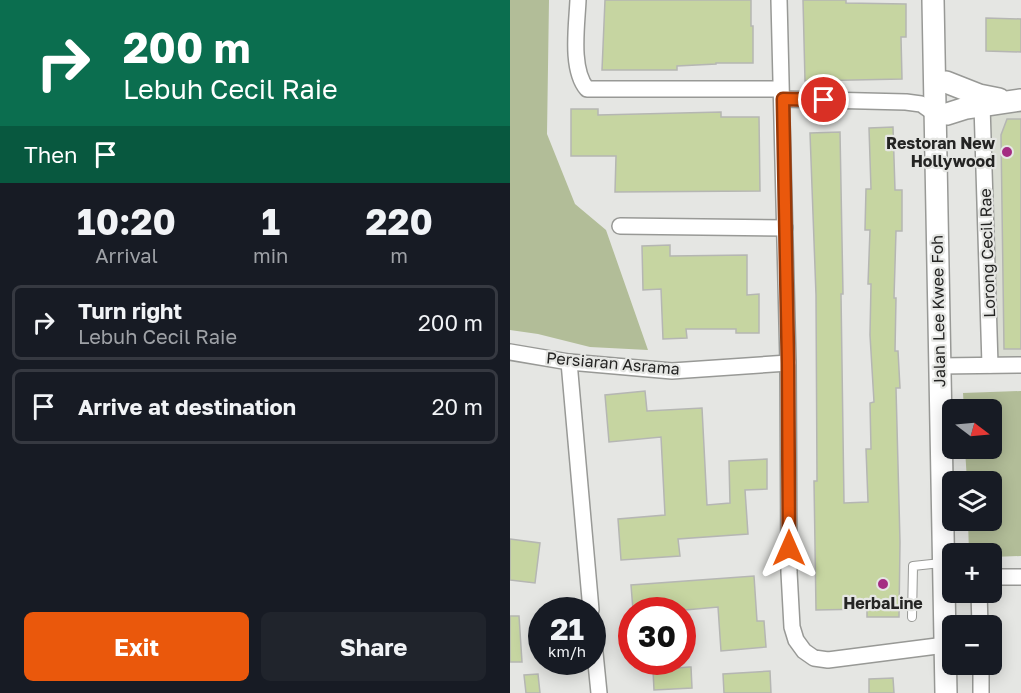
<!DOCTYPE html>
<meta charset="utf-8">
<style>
:root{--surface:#171b24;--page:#20242c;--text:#f1f3f6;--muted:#9ea1a6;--line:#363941;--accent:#ea580c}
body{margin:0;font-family:"Golos Text",sans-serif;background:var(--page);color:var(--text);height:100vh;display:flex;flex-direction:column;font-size:22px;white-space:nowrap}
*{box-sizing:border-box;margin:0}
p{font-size:20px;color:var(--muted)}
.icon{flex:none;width:33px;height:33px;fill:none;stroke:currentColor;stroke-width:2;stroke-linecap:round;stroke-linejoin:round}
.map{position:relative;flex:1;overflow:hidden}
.sheet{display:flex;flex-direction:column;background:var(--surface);width:510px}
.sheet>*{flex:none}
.banner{background:#0b6e4f;color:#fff;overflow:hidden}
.needle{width:39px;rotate:106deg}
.controls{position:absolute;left:432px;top:399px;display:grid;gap:12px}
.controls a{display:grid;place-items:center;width:60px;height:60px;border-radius:9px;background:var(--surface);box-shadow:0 3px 15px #0003;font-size:30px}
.speed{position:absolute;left:18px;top:597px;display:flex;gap:12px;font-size:30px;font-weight:700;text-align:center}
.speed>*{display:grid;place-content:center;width:78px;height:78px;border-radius:50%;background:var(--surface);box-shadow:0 3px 15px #0003;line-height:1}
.speed small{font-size:15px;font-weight:400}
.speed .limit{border:9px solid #d22;background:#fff;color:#111}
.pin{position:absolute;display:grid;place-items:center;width:51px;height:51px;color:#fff;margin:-26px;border:3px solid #fff;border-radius:50%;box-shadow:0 2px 6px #0007}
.me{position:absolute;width:66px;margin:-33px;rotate:0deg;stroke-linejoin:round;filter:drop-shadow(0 0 4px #0008)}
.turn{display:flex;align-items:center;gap:21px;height:126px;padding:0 24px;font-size:27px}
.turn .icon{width:78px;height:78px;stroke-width:2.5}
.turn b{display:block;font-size:42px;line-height:51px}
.then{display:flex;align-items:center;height:57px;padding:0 24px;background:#0003;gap:12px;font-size:22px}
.eta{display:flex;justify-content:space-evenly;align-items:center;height:102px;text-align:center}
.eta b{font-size:36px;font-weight:700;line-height:42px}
.cta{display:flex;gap:12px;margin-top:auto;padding:12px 24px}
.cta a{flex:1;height:69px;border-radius:9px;background:var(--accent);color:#fff;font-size:24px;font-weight:700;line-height:69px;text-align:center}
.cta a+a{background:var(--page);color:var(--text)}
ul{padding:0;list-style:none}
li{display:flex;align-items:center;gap:18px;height:75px;margin:0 12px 9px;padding:0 12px;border:3px solid var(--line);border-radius:9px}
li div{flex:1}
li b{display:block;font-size:22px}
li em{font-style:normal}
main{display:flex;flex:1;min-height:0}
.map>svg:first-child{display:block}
.built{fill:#daddd3}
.green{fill:#b2bd98}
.building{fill:#c6d5a1;stroke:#b5b6b3;stroke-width:1.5}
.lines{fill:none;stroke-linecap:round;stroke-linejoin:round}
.lane-casing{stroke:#989996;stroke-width:10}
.street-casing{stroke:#989996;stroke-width:18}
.secondary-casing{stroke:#989996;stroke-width:24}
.lane{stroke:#fff;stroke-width:8}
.street{stroke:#fff;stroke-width:15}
.secondary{stroke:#fff;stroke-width:21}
.route-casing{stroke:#983908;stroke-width:15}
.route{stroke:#ea580c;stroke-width:10}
.poi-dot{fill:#a42c82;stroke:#e5e6e3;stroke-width:2}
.labels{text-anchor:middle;stroke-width:4.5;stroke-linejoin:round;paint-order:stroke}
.poi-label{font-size:16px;font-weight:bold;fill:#242423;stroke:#e5e6e3;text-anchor:end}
.street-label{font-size:16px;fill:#242423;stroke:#e5e6e3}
</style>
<main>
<section class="sheet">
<div class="banner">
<div class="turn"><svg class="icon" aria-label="right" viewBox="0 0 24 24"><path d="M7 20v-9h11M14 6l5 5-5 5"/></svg><div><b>200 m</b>Lebuh Cecil Raie</div></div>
<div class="then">Then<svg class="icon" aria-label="arrive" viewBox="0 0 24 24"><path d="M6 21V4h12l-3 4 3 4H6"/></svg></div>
</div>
<div class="eta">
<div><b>10:20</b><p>Arrival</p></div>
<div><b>1</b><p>min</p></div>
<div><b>220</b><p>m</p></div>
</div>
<ul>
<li><svg class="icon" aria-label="right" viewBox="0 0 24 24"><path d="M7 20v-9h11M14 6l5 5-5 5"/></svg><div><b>Turn right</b><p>Lebuh Cecil Raie</p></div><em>200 m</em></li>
<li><svg class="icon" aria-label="arrive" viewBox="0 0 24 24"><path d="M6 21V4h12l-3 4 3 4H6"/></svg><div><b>Arrive at destination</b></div><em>20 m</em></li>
</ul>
<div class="cta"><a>Exit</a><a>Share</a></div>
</section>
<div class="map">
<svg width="511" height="693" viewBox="0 0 511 693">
<rect width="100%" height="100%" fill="#e5e6e3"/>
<polygon class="built" points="511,105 511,363 481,364 475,108"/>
<g class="green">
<polygon points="0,0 39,0 37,134 65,204 96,230 138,350 80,347 28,334 0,330"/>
<polygon points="511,391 511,556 482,557 482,554 459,553 458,521 482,520 482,482 457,481 455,449 482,448 482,410 454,409 453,393"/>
</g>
<g class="building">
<polygon points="95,0 241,0 241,26 243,26 243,63 206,63 206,64 167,66 167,70 92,70"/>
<polygon points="293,0 336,0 336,3 396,4 396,37 391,37 392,79 295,81"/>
<polygon points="476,18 511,19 511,52 476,51"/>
<polygon points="61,109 88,109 88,115 211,112 211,117 249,117 250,191 105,192 106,156 61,156"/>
<polygon points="497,119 511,119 511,349 494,349 491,135"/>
<polygon points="383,127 385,190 392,190 392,231 386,231 384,298 386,298 385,351 388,351 390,388 386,388 390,542 389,617 357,617 357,609 306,610 304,481 307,481 306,295 300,133 330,132 333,294 331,294 334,503 358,502 356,449 361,449 360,403 364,402 360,335 361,284 358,284 360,230 355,230 356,189 361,189 359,128"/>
<polygon points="160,245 160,256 237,255 237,295 249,294 249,333 226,333 226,329 176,329 177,338 153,339 151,289 133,290 132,246"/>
<polygon points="135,391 137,411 192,408 197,505 220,503 219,461 257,459 257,489 235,490 238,534 168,539 170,556 111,560 108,519 155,515 151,437 99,442 95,395"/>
<polygon points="0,539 30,543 25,583 0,580"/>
<polygon points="244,576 247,621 254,621 256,647 211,651 208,607 175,610 123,610 121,585"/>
<polygon points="0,616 9,616 12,662 0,662"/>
<polygon points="179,667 181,667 182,688 144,690 143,670"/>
<polygon points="260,671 261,693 214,693 213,674"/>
<polygon points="28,674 30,693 16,693 14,675"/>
<polygon points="383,678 384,693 359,693 359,679"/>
</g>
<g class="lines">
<g class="lane-casing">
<polyline id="lane" points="402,617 403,566 431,563"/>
</g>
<g class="street-casing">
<g id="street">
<path d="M 68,0 C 67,25 60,69 77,89 L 270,89"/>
<polyline points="269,0 278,363 279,572 282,627 286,640 294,651 304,658 318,660 435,645"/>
<polyline points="272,99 396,102 411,104 425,114"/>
<polyline points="472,105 480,365"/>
<polyline points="110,226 275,228"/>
<polyline points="0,352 59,362 162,371 278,363"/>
<polyline points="59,362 81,610"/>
<polyline points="429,366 511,365"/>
<polyline points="482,577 511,577"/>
<polyline points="469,592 470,626"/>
<polyline points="82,623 89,693"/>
<polyline points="471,664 471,693"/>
</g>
</g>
<g class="secondary-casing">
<g id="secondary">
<polyline points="423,0 436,693"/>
<polyline points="436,82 469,95 489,99"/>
<polyline points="437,114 456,108 511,100"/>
</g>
</g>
<use href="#lane" class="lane"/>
<use href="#street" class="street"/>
<use href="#secondary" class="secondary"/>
</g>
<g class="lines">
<g class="route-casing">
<polyline id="route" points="279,548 278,363 273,99 314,100"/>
</g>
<use href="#route" class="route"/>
</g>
<g class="poi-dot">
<circle cx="497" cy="152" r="6"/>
<circle cx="373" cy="584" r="6"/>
</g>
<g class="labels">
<g class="poi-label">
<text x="485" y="149">Restoran New<tspan x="485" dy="18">Hollywood</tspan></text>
<text x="373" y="609" text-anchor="middle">HerbaLine</text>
</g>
<g class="street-label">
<text transform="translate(477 253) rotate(-92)" y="6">Lorong Cecil Rae</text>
<text transform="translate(428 311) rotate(-91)" y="6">Jalan Lee Kwee Foh</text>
<text transform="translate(103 363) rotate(5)" y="6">Persiaran Asrama</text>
</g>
</g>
</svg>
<div class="controls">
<a><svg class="needle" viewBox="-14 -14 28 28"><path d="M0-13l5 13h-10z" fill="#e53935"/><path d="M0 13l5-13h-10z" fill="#9ea1a6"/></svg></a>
<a><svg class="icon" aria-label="layers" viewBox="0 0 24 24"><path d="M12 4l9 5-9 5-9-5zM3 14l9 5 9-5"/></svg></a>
<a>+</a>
<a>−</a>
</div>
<div class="speed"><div>21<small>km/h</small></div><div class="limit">30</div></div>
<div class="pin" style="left:314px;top:100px;background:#d93025"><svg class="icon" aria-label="arrive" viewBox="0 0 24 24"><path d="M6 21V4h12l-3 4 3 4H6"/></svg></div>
<svg class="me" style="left:279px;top:548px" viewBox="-20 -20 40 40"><path d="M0-17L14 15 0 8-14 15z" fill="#ea580c" stroke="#fff" stroke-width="4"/></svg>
</div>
</main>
